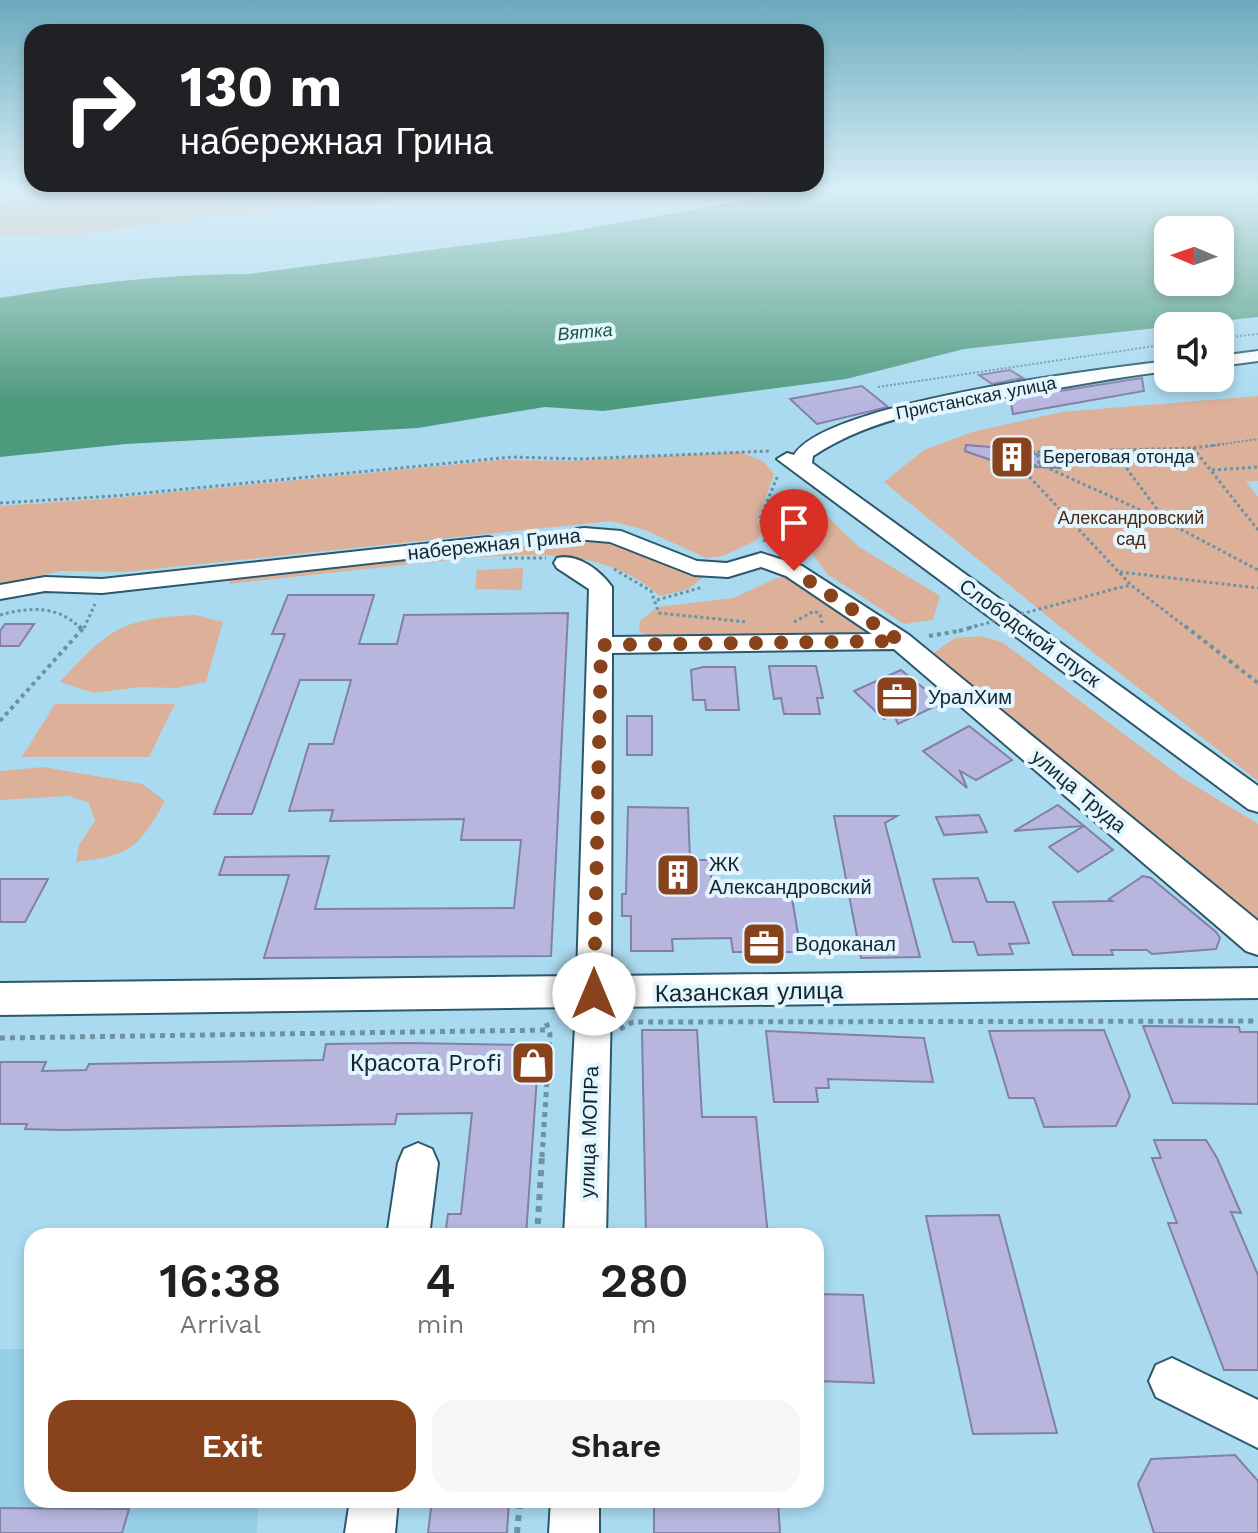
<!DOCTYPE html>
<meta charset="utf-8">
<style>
:root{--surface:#fff;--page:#f6f6f6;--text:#202124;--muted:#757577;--accent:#88431c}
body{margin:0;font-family:"Work Sans",sans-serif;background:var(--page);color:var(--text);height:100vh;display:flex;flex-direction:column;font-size:30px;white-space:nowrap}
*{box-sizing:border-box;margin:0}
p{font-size:26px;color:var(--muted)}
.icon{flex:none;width:44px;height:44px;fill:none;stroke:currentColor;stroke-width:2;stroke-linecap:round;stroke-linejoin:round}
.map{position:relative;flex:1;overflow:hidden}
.details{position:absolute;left:24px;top:1228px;width:800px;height:280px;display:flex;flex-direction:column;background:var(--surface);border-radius:24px;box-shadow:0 4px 12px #0003}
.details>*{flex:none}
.guide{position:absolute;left:24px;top:24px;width:800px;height:168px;border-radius:24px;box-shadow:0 4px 12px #0003;background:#202124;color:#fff;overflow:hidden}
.needle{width:52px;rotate:272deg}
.controls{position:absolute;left:1154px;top:216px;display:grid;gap:16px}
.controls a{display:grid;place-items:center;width:80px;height:80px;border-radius:16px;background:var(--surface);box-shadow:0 4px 12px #0003;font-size:40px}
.pin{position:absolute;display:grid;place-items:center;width:68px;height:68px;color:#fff;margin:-82px -34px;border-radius:50% 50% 50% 0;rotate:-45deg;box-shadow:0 0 8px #0007}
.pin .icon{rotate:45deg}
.me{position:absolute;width:88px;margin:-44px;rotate:0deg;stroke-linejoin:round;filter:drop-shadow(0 0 6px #0008)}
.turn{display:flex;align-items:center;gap:28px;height:168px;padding:0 24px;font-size:36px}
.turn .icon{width:104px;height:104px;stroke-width:2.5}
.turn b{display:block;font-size:56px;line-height:68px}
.eta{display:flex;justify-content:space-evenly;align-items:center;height:136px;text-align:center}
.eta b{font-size:48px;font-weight:600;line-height:56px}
.action{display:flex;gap:16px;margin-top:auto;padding:16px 24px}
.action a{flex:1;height:92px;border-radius:24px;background:var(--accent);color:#fff;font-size:32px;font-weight:600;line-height:92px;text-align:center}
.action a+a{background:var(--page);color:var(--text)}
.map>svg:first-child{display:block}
.built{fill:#96cfe8}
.green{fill:#ddb09a}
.water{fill:#4e9a7d;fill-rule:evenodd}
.building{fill:#b8b6df;stroke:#8280a6;stroke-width:2}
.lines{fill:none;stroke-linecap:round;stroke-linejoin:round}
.minor-casing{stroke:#2b586b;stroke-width:4}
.path-far4{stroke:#6d92a2;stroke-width:2;stroke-dasharray:2 2;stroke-linecap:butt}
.path-far3{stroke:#6d92a2;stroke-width:3;stroke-dasharray:3 3;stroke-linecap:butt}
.path-far2{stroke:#6d92a2;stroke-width:4;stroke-dasharray:4 4;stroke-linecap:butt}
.path-far1{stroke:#6d92a2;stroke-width:5;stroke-dasharray:5 5;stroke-linecap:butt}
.path{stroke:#6d92a2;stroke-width:6;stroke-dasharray:6 6;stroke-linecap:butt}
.minor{fill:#fff;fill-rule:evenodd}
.path-bridge-far1{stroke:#6d92a2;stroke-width:3;stroke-dasharray:3 3;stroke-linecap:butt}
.path-bridge{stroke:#6d92a2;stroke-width:4;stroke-dasharray:4 4;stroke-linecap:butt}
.route{stroke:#88431c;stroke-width:14;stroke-dasharray:0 25.2}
.labels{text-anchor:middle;stroke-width:8;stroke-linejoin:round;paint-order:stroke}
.far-water-label{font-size:18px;font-style:italic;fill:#1a5642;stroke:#e3f6ff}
.far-street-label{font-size:18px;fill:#13262e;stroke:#e3f6ff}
.far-poi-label{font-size:18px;fill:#13262e;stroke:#e3f6ff;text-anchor:start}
.far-park-label{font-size:18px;fill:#4f260f;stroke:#e3f6ff}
.street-label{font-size:20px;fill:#13262e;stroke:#e3f6ff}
.poi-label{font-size:20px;fill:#13262e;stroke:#e3f6ff;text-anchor:start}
.near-street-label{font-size:24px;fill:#13262e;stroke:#e3f6ff}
.near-poi-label{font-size:24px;fill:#13262e;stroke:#e3f6ff;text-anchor:end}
</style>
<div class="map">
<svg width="1258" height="1533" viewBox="0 0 1258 1533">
<rect width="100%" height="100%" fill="#aadaf0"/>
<polygon class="built" points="0,1349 32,1349 32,1500 259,1500 257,1533 0,1533"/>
<g class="green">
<polygon points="188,189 252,197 300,189 453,189 419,195 454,194 218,216 88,233 0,235 0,204 69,194"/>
<polygon points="1258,396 1258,481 1246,481 1258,497 1258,781 1058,625 884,482 924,450 972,432 1062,412"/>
<polygon points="740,452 763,461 774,474 757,522 767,524 757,540 723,556 706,558 645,530 611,521 125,572 61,571 0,584 0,506 115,498 501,460 574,461"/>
<polygon points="796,501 818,508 859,547 940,596 933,620 904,624 827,574 808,548 787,529 785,517"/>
<path d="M 579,540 L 622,546 L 706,575 L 688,589 L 660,596 C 609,551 545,553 480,557 L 480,550 Z"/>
<polygon points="468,553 468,558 229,584 230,577"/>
<polygon points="523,568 522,590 475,589 477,570"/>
<polygon points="784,575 868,628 867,632 652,637 639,632 640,621 657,607 733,598"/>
<path d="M 195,615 L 223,622 L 206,682 L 176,688 L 141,687 L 94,693 L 60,682 C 110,628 120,619 195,615 Z"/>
<polygon points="980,636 1002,642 1181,777 1258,824 1258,927 932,654 955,638"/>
<polygon points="55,704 175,704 149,757 22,757"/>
<path d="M 43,767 L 142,784 L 165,801 C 137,850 131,855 76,862 L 79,845 L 95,821 L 89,803 L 69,796 L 0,800 L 0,771 Z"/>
</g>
<path class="water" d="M 809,189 L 1258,189 L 1258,317 L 964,349 L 846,379 L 603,411 L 545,407 L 418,428 L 126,444 L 0,457 L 0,298 C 82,284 165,274 248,274 L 568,232 ZM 1220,230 L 1220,282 L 1168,282 L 1168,230 Z"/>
<g class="building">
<polygon points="1010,370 1023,378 992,384 979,375"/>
<polygon points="1142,378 1144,391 1013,414 1010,399"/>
<polygon points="862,386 888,407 817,424 790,399"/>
<polygon points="966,445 1014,449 1061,460 1060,468 1008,466 965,451"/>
<polygon points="288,595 374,595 359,644 397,644 404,615 568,613 551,956 264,958 289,875 219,875 225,857 329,856 315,909 514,908 521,840 461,840 464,819 330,821 333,810 289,811 309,744 333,744 351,680 300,680 252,814 214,814 285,634 272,634"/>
<polygon points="5,624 34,624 19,646 0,646 0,631"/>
<polygon points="769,666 816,666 823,698 817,698 820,714 784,714 781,698 774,699"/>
<polygon points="703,667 735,667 739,710 706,710 705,700 693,700 691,670"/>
<polygon points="901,670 942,703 898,724 894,715 884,719 854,691"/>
<rect x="627" y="716" width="25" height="39"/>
<polygon points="969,726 1012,760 976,780 960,771 967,788 923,751"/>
<polygon points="1058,805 1084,826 1014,831"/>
<polygon points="628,807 688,808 690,860 710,860 712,886 790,886 801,952 733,952 731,938 672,939 673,951 631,951 631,916 622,916 622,894 626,894"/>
<polygon points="979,815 987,832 944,835 936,817"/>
<polygon points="834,816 897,816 885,823 920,957 861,958"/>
<polygon points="1084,826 1113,850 1078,872 1049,847"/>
<polygon points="1143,876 1151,878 1216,932 1220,938 1216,949 1152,954 1147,950 1111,950 1113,955 1073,955 1053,902 1112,901 1109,899"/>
<polygon points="978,878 987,902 1014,902 1029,943 1009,944 1013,954 978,955 974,942 953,942 933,879"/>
<polygon points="0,879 48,879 25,922 0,922"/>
<polygon points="1143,1026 1239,1027 1240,1032 1258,1032 1258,1104 1173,1103"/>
<polygon points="642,1030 697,1030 702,1117 756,1117 768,1236 646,1236"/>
<polygon points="1104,1030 1130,1096 1116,1126 1044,1127 1034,1098 1009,1098 989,1031"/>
<polygon points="766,1031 924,1038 933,1082 828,1079 829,1088 816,1088 818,1102 774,1102"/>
<polygon points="408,1043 521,1045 538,1062 526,1236 445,1236 448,1214 461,1214 472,1113 397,1114 395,1124 62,1130 25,1129 27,1124 0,1124 0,1062 46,1062 42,1071 86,1070 89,1064 323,1060 326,1044"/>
<polygon points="1154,1140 1206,1140 1217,1158 1241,1213 1231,1212 1258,1275 1258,1370 1224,1370 1168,1223 1177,1223 1152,1158 1161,1158"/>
<polygon points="999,1215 1057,1433 973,1434 926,1216"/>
<polygon points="816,1294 863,1295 874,1383 816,1381"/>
<polygon points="1235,1455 1258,1481 1258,1533 1154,1533 1138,1484 1151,1459"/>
<polygon points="432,1500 509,1500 507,1533 428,1533"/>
<polygon points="654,1500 778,1500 780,1533 654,1533"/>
<polygon points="0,1508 129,1509 122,1533 0,1533"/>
</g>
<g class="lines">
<g class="minor-casing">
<g id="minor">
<polygon points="1258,351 1258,361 1220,366 1220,356"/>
<path d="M 1168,361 L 1168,371 C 1117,377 1067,387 1017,395 C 945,408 875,415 813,456 L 812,463 L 1258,786 L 1258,812 L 1248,809 L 777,459 L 787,453 L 794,455 C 826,402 1101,369 1168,361 Z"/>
<path d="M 584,528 L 621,531 L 697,561 L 727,563 L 761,553 L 802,566 L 909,635 L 1258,921 L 1258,955 L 1246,951 L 894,649 L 612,653 L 611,976 L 1258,968 L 1258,998 L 611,1007 L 606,1236 L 564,1236 L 576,1007 L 0,1015 L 0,983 L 577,976 L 589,589 L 557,568 L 554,563 L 557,558 C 578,553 601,571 612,587 L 612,637 L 872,634 L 786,576 L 761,567 L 728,577 L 694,575 L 610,542 L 576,539 L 573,534 L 576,529 Z"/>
<polygon points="488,537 496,539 499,544 496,549 102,593 45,591 0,599 0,585 45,577 102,579"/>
<polygon points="418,1143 432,1149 438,1163 429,1236 387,1236 398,1163 404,1149"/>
<polygon points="1172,1358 1258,1400 1258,1448 1156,1397 1149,1381 1156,1365"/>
<polygon points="350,1500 398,1500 395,1533 345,1533"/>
<polygon points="551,1500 599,1500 599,1533 549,1533"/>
</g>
</g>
<g class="path-far4">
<polyline points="1220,338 1258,334"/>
<polyline points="878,387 1168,344"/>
<polyline points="1210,446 1258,439"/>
</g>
<g class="path-far3">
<polyline points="1193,448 1258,530"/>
<polyline points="1112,449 1166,521"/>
<polyline points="1026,452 1037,452"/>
<polyline points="1039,464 1167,522 1258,570"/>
<polyline points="1212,470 1258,467"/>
<polyline points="0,503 114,496 512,457 579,459 771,451"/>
<polyline points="507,542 566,536"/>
<polyline points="764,542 771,522 759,521 778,475"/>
<polyline points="503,558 546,558"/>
<polyline points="614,569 651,591 659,613 747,622"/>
<polyline points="1120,572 1258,588"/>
<polyline points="1114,589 1131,585"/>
<polyline points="657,600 703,587"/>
<path d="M 0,615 C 29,607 58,605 80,628"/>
<polyline points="794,622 814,611 820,614 822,623"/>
<polyline points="84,628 95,604"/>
<polyline points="1187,628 1131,585 1023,470 1039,464 1037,452 1193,448 1224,444"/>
</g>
<g class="path-far2">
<polyline points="79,626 83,631"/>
<polyline points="1185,626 1258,683"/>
<polyline points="929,636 959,631"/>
<polyline points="0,721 85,626"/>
</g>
<g class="path-far1">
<polyline points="620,1029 633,1022 1258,1021"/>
<polyline points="0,1038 548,1030"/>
<polyline points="542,1157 550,1034 545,1019"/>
</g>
<g class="path">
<polyline points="537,1236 542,1155"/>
<polyline points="517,1533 520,1500"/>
</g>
<use href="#minor" class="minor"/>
<polyline class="path-bridge-far1" points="969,628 1114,589"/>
<polyline class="path-bridge" points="959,631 976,626"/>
</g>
<linearGradient id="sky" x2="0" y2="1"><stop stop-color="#6aaabd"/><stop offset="0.47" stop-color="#d9eef8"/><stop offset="1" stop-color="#d9eef8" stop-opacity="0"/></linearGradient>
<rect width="1258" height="403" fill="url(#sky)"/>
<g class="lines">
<polyline class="route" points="594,994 601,645 900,641 794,571"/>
</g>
<defs>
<g id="building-square" transform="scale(2.3)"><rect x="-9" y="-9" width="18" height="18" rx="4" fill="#88431c" stroke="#e3f6ff"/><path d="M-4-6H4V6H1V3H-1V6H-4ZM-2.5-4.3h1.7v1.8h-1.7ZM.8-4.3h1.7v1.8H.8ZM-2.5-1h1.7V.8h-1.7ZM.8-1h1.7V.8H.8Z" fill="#fff"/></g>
<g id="office-square" transform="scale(2.3)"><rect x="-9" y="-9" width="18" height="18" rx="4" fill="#88431c" stroke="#e3f6ff"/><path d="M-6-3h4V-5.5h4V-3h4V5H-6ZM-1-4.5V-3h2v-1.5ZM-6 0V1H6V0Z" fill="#fff"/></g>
<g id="shop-square" transform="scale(2.3)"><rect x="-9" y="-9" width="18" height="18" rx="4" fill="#88431c" stroke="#e3f6ff"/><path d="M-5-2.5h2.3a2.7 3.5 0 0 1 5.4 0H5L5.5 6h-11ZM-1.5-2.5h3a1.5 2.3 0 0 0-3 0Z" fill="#fff"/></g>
</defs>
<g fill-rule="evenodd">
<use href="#building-square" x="1012" y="457"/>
<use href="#office-square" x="897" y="697"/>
<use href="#building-square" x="678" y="875"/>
<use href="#office-square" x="764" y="944"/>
<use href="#shop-square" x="533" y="1063"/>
</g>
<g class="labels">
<g class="far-water-label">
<text transform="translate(585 332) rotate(-5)" y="6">Вятка</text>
</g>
<g class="far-street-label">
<text transform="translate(976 398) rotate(-11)" y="6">Пристанская улица</text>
</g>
<g class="far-poi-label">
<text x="1043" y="463">Береговая отонда</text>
</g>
<g class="far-park-label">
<text x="1131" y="524">Александровский<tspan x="1131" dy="21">сад</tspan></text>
</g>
<g class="street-label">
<text transform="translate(494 544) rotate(-6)" y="7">набережная Грина</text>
<text transform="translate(1030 633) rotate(36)" y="7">Слободской спуск</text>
<text transform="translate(1079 791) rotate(40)" y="7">улица Труда</text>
<text transform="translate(589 1132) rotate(-88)" y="7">улица МОПРа</text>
</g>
<g class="poi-label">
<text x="928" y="704">УралХим</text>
<text x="709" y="871">ЖК<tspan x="709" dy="23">Александровский</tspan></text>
<text x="795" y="951">Водоканал</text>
</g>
<g class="near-street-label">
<text transform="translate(749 992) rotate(-1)" y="8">Казанская улица</text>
</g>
<g class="near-poi-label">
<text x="502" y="1071">Красота Profi</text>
</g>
</g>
</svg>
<div class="controls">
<a><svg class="needle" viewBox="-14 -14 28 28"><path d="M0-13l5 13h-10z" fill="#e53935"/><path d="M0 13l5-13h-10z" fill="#757577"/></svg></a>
<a><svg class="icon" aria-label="sound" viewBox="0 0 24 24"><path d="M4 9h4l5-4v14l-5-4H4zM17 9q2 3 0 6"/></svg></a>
</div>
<div class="pin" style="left:794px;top:571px;background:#d93025"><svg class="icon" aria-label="arrive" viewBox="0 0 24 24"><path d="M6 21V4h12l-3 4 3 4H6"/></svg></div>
<svg class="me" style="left:594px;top:994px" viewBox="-20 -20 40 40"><circle r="19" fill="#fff"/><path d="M0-13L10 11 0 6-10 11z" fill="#88431c"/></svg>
<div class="guide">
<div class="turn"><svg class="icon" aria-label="right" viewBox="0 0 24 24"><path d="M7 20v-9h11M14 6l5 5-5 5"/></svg><div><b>130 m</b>набережная Грина</div></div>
</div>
<section class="details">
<div class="eta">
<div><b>16:38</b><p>Arrival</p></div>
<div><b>4</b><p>min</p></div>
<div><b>280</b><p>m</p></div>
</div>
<div class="action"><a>Exit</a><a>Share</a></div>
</section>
</div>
